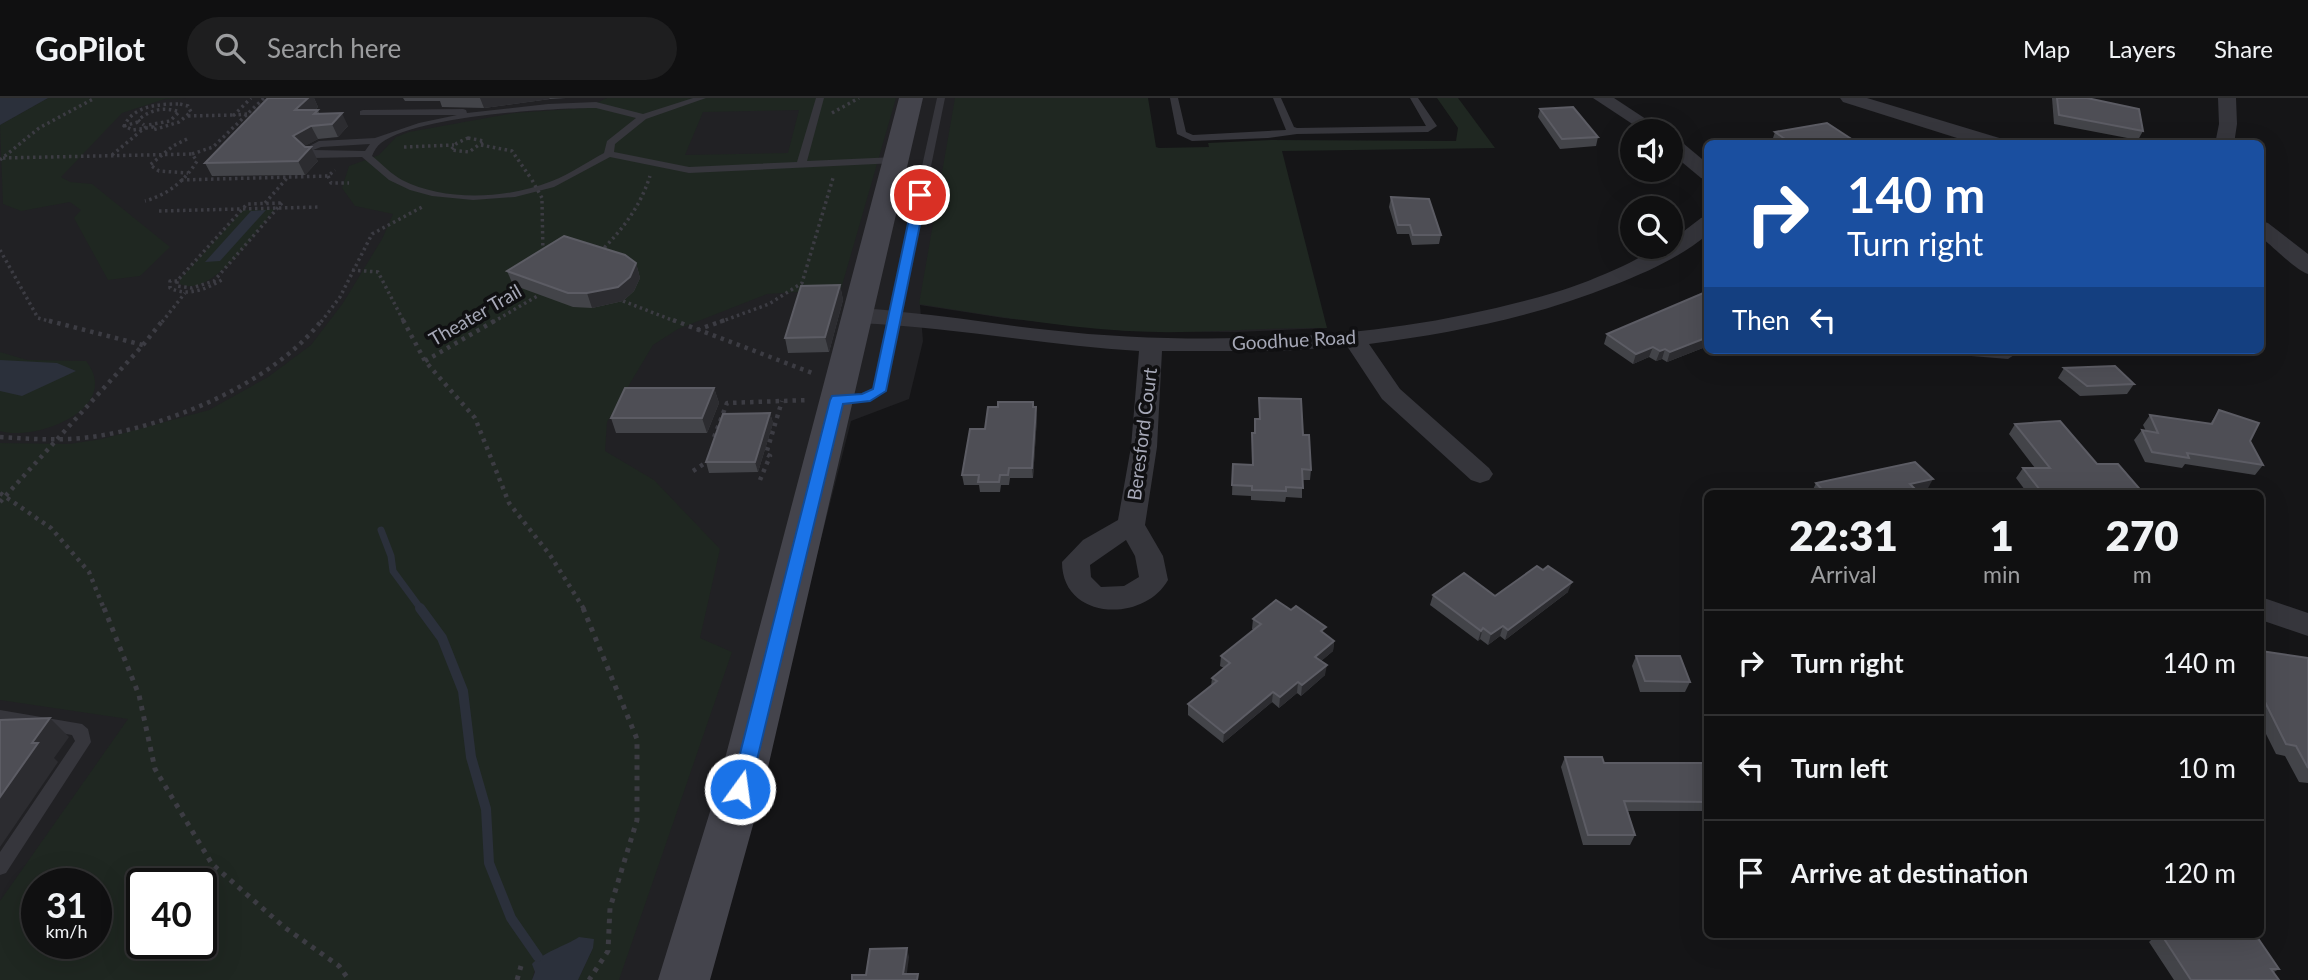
<!DOCTYPE html>
<style>
:root{--surface:#101011;--page:#1e1e1f;--text:#f1f3f6;--muted:#9c9d9f;--line:#303031}
body{margin:0;font-family:Lato,sans-serif;background:var(--page);color:var(--text);height:100vh;display:flex;flex-direction:column;font-size:26px;white-space:nowrap}
*{box-sizing:border-box;margin:0}
p{font-size:23px;color:var(--muted)}
.icon{flex:none;width:38px;height:38px;fill:none;stroke:currentColor;stroke-width:2;stroke-linecap:round;stroke-linejoin:round}
.map{position:relative;flex:1;overflow:hidden}
.panel{position:absolute;left:1704px;top:392px;width:560px;height:448px;display:flex;flex-direction:column;background:var(--surface);border-radius:10px;box-shadow:0 7px 28px #0002,0 0 0 2px var(--line)}
.panel>*{flex:none}
.banner{position:absolute;left:1704px;top:42px;width:560px;height:214px;border-radius:10px;box-shadow:0 7px 28px #0002,0 0 0 2px var(--line);background:#1a4fa0;color:#fff;overflow:hidden}
.buttons{position:absolute;left:1620px;top:21px;display:grid;gap:14px}
.buttons a{display:grid;place-items:center;width:63px;height:63px;border-radius:50%;background:var(--surface);box-shadow:0 7px 28px #0002,0 0 0 2px var(--line);font-size:35px}
.speed{position:absolute;left:21px;top:770px;display:flex;gap:14px;font-size:35px;font-weight:700;text-align:center}
.speed>*{display:grid;place-content:center;width:91px;height:91px;border-radius:50%;background:var(--surface);box-shadow:0 7px 28px #0002,0 0 0 2px var(--line);line-height:1}
.speed small{font-size:18px;font-weight:400}
.speed .limit{border:4px solid #111;border-radius:10px;background:#fff;color:#111}
.pin{position:absolute;display:grid;place-items:center;width:60px;height:60px;color:#fff;margin:-30px;border:4px solid #fff;border-radius:50%;box-shadow:0 2px 7px #0007}
.me{position:absolute;width:77px;margin:-38px;rotate:14deg;stroke-linejoin:round;filter:drop-shadow(0 0 5px #0008)}
.turn{display:flex;align-items:center;gap:24px;height:147px;padding:0 28px;font-size:32px}
.turn .icon{width:91px;height:91px;stroke-width:2.5}
.turn b{display:block;font-size:49px;line-height:60px}
.then{display:flex;align-items:center;height:66px;padding:0 28px;background:#0003;gap:14px;font-size:26px}
.eta{display:flex;justify-content:space-evenly;align-items:center;height:119px;text-align:center}
.eta b{font-size:42px;font-weight:800;line-height:49px}
ul{padding:0;list-style:none}
li{display:flex;align-items:center;gap:21px;height:105px;padding:0 28px;border-top:2px solid var(--line)}
li div{flex:1}
li b{display:block;font-size:26px}
li em{font-style:normal}
header{display:flex;align-items:center;gap:42px;box-sizing:border-box;height:98px;padding:0 35px;background:var(--surface);border-bottom:2px solid var(--line)}
header strong{font-size:33px}
nav{display:flex;gap:38px;margin-inline-start:auto;font-size:24px}
.search{width:490px;height:63px;background:var(--page);display:flex;align-items:center;gap:18px;box-sizing:border-box;padding:0 24px;border-radius:38px;color:var(--muted);font-size:26px}
.map>svg:first-child{display:block}
.built{fill:#212124;fill-rule:evenodd}
.green{fill:#1f2721;fill-rule:evenodd}
.water{fill:#2b303b}
.lines{fill:none;stroke-linecap:round;stroke-linejoin:round}
.stream-far1{stroke:#2b303b;stroke-width:7}
.stream{stroke:#2b303b;stroke-width:10}
.path-far2{stroke:#3c3c43;stroke-width:3.5;stroke-dasharray:2.5 3.5;stroke-linecap:butt}
.path-far1{stroke:#3c3c43;stroke-width:4.5;stroke-dasharray:3.5 5;stroke-linecap:butt}
.path{stroke:#3c3c43;stroke-width:5;stroke-dasharray:4.5 6;stroke-linecap:butt}
.lane{fill:#36363c;fill-rule:evenodd}
.street{fill:#36363c;fill-rule:evenodd}
.secondary{fill:#44444c;fill-rule:evenodd}
.path-bridge{stroke:#3c3c43;stroke-width:3.5;stroke-dasharray:2.5 3.5;stroke-linecap:butt}
.wall{fill:#434449}
.shaded-wall{fill:#2c2c30}
.building{fill:#4e4e55;stroke:#5c5c64;stroke-width:2}
.route{fill:#1a73e8;stroke:#114b97;stroke-width:2}
.labels{text-anchor:middle;stroke-width:7;stroke-linejoin:round;paint-order:stroke}
.street-label{font-size:19px;fill:#a6a8b7;stroke:#101012}
</style>
<header>
<strong>GoPilot</strong>
<div class="search"><svg class="icon" aria-label="search" viewBox="0 0 24 24"><circle cx="10" cy="10" r="6"/><path d="M15 15l6 6"/></svg>Search here</div>
<nav><a>Map</a><a>Layers</a><a>Share</a></nav>
</header>
<div class="map">
<svg width="2308" height="882" viewBox="0 0 2308 882">
<rect width="100%" height="100%" fill="#151517"/>
<path class="built" d="M 0,0 L 1082,0 L 1327,230 L 1236,234 L 1128,233 L 1004,220 L 920,207 L 923,243 L 909,301 L 851,323 L 709,882 L 0,882 ZM 37,786 L 96,786 L 96,845 L 37,845 ZM 142,786 L 201,786 L 201,845 L 142,845 Z"/>
<g class="green">
<polygon points="48,0 186,0 165,1 122,15 61,79 70,84 92,86 170,149 140,178 108,182 74,120 81,112 70,104 21,113 3,106 0,27"/>
<path d="M 607,0 L 896,0 L 841,191 L 767,196 L 678,231 L 653,247 L 607,324 L 605,353 L 654,382 L 720,451 L 700,540 L 732,554 L 619,882 L 578,882 L 593,850 L 580,839 L 554,854 L 538,859 L 532,882 L 0,882 L 0,803 L 128,621 L 0,602 L 0,345 L 69,346 L 102,341 L 209,312 L 268,279 L 311,247 L 343,205 L 382,141 L 393,116 L 355,108 L 342,90 L 349,68 L 379,57 L 396,39 L 409,34 L 514,15 L 586,10 ZM 799,12 L 788,55 L 685,57 L 703,14 ZM 37,786 L 96,786 L 96,845 L 37,845 ZM 142,786 L 201,786 L 201,845 L 142,845 Z"/>
<path d="M 955,0 L 1148,0 L 1156,49 L 1159,50 L 1209,49 L 1208,45 L 1271,42 L 1456,43 L 1458,30 L 1437,0 L 1458,0 L 1495,50 L 1282,53 L 1327,230 C 1260,229 1194,237 1128,233 C 1058,229 988,217 919,206 Z"/>
<path d="M 275,111 C 256,133 212,201 180,186 L 180,181 L 243,112 Z"/>
<path d="M 0,254 L 27,262 L 86,263 C 123,310 37,344 0,333 Z"/>
</g>
<g class="water">
<polygon points="0,0 48,0 0,27"/>
<polygon points="266,112 220,163 205,164 251,113"/>
<polygon points="0,262 57,265 76,273 22,298 0,293"/>
<path d="M 579,839 L 594,841 L 593,850 L 578,882 L 532,882 L 535,874 L 532,866 C 542,855 565,848 579,839 Z"/>
</g>
<g class="lines">
<polyline class="stream-far1" points="381,432 391,458 393,473 421,511"/>
<polyline class="stream" points="420,510 442,540 463,593 471,659 486,711 489,765 511,820 538,859"/>
<g class="path-far2">
<path d="M 180,6 L 188,8 L 191,14 L 179,24 L 153,32 L 153,29 L 133,32 L 124,28 C 134,7 160,6 180,6 Z"/>
<polyline points="832,15 859,0"/>
<polyline points="247,16 234,17 251,0"/>
<polyline points="188,18 234,17"/>
<polyline points="124,28 138,24"/>
<polygon points="468,40 484,43 469,54 451,52 457,45"/>
<polyline points="187,41 173,48 150,67 159,73 188,75"/>
<polyline points="481,47 512,53 530,79"/>
<polyline points="404,49 454,47"/>
<polyline points="192,56 213,49 264,0"/>
<path d="M 112,57 L 148,27 L 170,23 L 179,14 C 164,8 150,12 138,22 L 144,27"/>
<path d="M 3,60 L 192,56 L 197,63 C 185,83 167,97 145,103"/>
<polyline points="0,62 39,30 95,0"/>
<polyline points="328,78 331,85 349,85"/>
<polyline points="181,82 328,78 335,72"/>
<polyline points="542,103 543,157"/>
<polyline points="265,105 288,79"/>
<polygon points="282,105 214,183 192,190 177,188 177,183 247,106"/>
<polyline points="159,113 320,109"/>
<polyline points="0,152 38,220 52,224"/>
<path d="M 600,154 C 623,131 640,109 650,78"/>
<polyline points="352,172 378,174 404,224"/>
<path d="M 177,183 L 170,183 L 170,190 C 188,199 207,191 223,181"/>
<polyline points="623,203 677,224"/>
<polyline points="162,224 185,195"/>
<polyline points="321,224 340,199 372,136 422,109"/>
<polyline points="493,224 539,197"/>
<polyline points="720,224 769,206 802,185 833,80"/>
</g>
<g class="path-far1">
<polyline points="403,222 425,263 475,320 509,405 550,457 584,511"/>
<polyline points="673,222 815,276"/>
<polyline points="697,232 725,222"/>
<polyline points="143,247 163,222"/>
<polyline points="425,263 496,222"/>
<path d="M 0,339 C 31,341 61,343 91,339 C 170,328 273,285 322,222"/>
<polyline points="715,347 713,342 727,305 809,302"/>
<polyline points="693,373 710,362"/>
<polyline points="760,382 770,358 766,356 782,303"/>
<polyline points="0,395 51,430 89,474 104,511"/>
<polyline points="0,404 143,247 46,222"/>
</g>
<g class="path">
<polyline points="104,510 139,597 155,671 212,766 284,829 339,868 349,882"/>
<polyline points="583,510 637,641 637,722 610,810 608,853 589,882"/>
<polyline points="517,882 521,868"/>
</g>
<g class="lane">
<path d="M 693,0 L 706,0 L 646,21 L 615,46 L 614,54 L 689,69 L 797,64 L 816,0 L 824,0 L 807,63 L 896,59 L 901,62 L 896,65 L 689,75 L 610,59 L 554,89 L 515,99 L 473,102 L 432,98 L 410,92 L 389,82 L 362,59 L 313,60 L 302,52 L 319,43 L 375,40 L 419,25 L 457,17 L 360,17 L 360,13 L 363,12 L 463,11 L 466,12 L 467,15 L 548,6 L 596,4 L 643,16 ZM 596,10 L 636,20 L 607,43 L 604,55 C 587,64 570,76 552,83 C 508,101 445,104 402,82 C 391,76 382,66 372,58 C 374,53 377,48 381,45 C 417,18 549,10 596,10 ZM 370,46 L 365,53 L 313,52 L 321,49 Z"/>
<polygon points="937,0 945,0 885,293 865,304 833,305 831,302 833,299 863,296 873,291"/>
<polygon points="1170,0 1178,0 1186,34 1193,37 1286,32 1273,0 1281,0 1294,29 1297,30 1426,28 1410,0 1418,0 1437,28 1428,34 1297,36 1268,40 1192,43 1177,36"/>
<path d="M 1941,252 C 1959,252 2001,247 2014,257 L 2008,261 L 1947,256 Z"/>
<polygon points="0,612 82,626 88,631 91,644 6,775 0,777 0,754 75,643 72,637 0,624"/>
</g>
<g class="street">
<polygon points="1593,0 1614,0 1664,33 1643,33"/>
<polygon points="1840,0 1867,0 2006,42 2008,46 1976,46 1843,4"/>
<polygon points="2218,0 2236,0 2237,26 2234,46 2215,46 2219,26"/>
<polygon points="1671,39 1678,41 1708,66 1708,82 1701,80 1671,55"/>
<path d="M 1708,118 L 1708,136 C 1681,159 1647,174 1614,187 C 1535,219 1453,235 1369,246 L 1400,291 L 1489,370 L 1493,376 L 1489,382 L 1480,385 L 1471,382 L 1382,301 L 1347,248 L 1283,253 L 1162,253 L 1157,349 L 1145,427 L 1163,458 L 1168,482 C 1144,525 1062,523 1062,464 L 1083,442 L 1118,422 L 1131,349 L 1139,253 C 1044,247 951,229 857,225 L 849,223 L 846,218 L 849,213 C 866,209 885,212 902,214 C 951,218 1000,227 1049,232 C 1126,241 1205,242 1282,239 C 1374,235 1465,221 1553,195 C 1577,188 1601,178 1623,168 C 1638,161 1655,149 1671,149 L 1671,143 L 1701,120 ZM 1126,442 L 1135,458 L 1139,479 L 1124,488 L 1101,489 L 1091,479 L 1090,467 Z"/>
<path d="M 2261,123 L 2268,125 L 2308,156 L 2308,176 C 2297,173 2272,148 2261,139 Z"/>
<polygon points="2261,499 2308,515 2308,538 2261,522"/>
</g>
<polygon class="secondary" points="899,0 923,0 763,691 710,882 658,882 717,691"/>
<polyline class="path-bridge" points="532,82 542,100"/>
</g>
<g class="wall">
<polygon points="268,0 314,0 318,9 315,12 318,12 319,15 348,28 338,39 318,41 304,48 318,63 305,77 212,78 205,65"/>
<polygon points="403,0 566,0 550,1 484,10 442,9 440,3 405,3"/>
<polygon points="2052,0 2087,0 2143,33 2138,42 2054,26"/>
<polygon points="1540,11 1598,39 1596,48 1560,51 1538,19"/>
<polygon points="1775,34 1859,46 1775,46 1772,43"/>
<polygon points="1391,99 1441,137 1439,146 1412,147 1409,136 1397,136 1389,109"/>
<polygon points="636,165 640,180 634,193 623,203 592,210 573,209 513,187 507,173"/>
<polygon points="840,187 843,202 829,254 788,255 785,240"/>
<polygon points="1708,193 1708,248 1667,264 1662,261 1656,263 1649,259 1633,266 1604,246 1607,236"/>
<polygon points="2064,270 2134,286 2127,296 2080,298 2058,280"/>
<polygon points="714,290 719,305 707,335 616,335 611,320"/>
<polygon points="1259,300 1303,337 1311,372 1310,382 1302,382 1302,400 1286,399 1285,404 1251,402 1251,398 1232,397 1233,366 1252,366 1252,335 1255,335 1255,321 1259,321"/>
<polygon points="1034,309 1037,319 1033,380 1010,380 1009,387 1001,387 1000,394 980,394 979,387 964,387 962,377 985,331"/>
<polygon points="2219,312 2250,343 2263,367 2255,377 2185,366 2182,370 2145,364 2134,342 2142,332 2146,333 2143,327 2150,317 2210,326"/>
<polygon points="770,315 773,325 758,374 709,375 706,364"/>
<polygon points="2015,326 2097,366 2144,396 2028,396 2016,380 2023,370 2035,370 2009,336"/>
<polygon points="1816,385 1927,392 1918,394 1920,396 1811,396"/>
<polygon points="1568,494 1505,542 1500,538 1488,547 1480,541 1478,543 1430,507 1433,497 1495,498"/>
<polygon points="1253,521 1325,536 1334,543 1333,553 1321,563 1325,577 1301,598 1297,595 1279,610 1272,604 1223,645 1188,617 1188,606 1211,588 1212,580 1224,570 1220,568 1221,558 1254,532 1252,531"/>
<polygon points="2261,553 2308,560 2308,685 2299,684 2285,658 2276,656 2261,626"/>
<polygon points="1636,558 1690,584 1685,594 1640,594 1632,568"/>
<polygon points="1565,659 1604,665 1708,665 1708,729 1702,713 1628,713 1635,737 1630,747 1583,747 1561,669"/>
<polygon points="2149,836 2255,836 2279,871 2274,874 2279,882 2174,882 2149,844 2152,841"/>
</g>
<g class="shaded-wall">
<polygon points="308,0 314,0 318,9 302,25 295,12"/>
<polygon points="480,0 549,0 550,1 484,10"/>
<polygon points="342,15 348,28 338,39 332,26"/>
<polygon points="311,28 318,41 300,51 293,38"/>
<polygon points="311,49 318,63 305,77 298,63"/>
<polygon points="636,165 640,180 634,193 623,203 592,210 587,195"/>
<polygon points="840,187 843,202 829,254 825,239"/>
<polygon points="1708,239 1708,248 1667,264 1670,254"/>
<polygon points="1653,249 1649,259 1633,266 1636,256"/>
<polygon points="1665,251 1662,261 1656,263 1660,253"/>
<polygon points="714,290 719,305 707,335 702,320"/>
<polygon points="1036,309 1037,319 1033,380 1032,370"/>
<polygon points="770,315 773,325 758,374 755,364"/>
<polygon points="1933,381 1927,392 1909,396 1910,386"/>
<polygon points="1572,484 1568,494 1505,542 1508,532"/>
<polygon points="1503,528 1500,538 1488,547 1491,536"/>
<polygon points="1483,530 1480,541 1478,543 1481,533"/>
<polygon points="1334,543 1333,553 1314,569 1315,559"/>
<polygon points="1327,567 1325,577 1301,598 1302,587"/>
<polygon points="1298,584 1297,595 1279,610 1280,599"/>
<polygon points="1273,594 1272,604 1223,645 1224,635"/>
<polygon points="50,620 69,639 54,660 58,664 0,749 0,699 32,645"/>
<polygon points="907,850 909,859 906,882 903,876"/>
</g>
<g class="building">
<polygon points="268,0 308,0 295,12 318,12 314,16 342,15 332,26 311,28 293,38 305,49 311,49 298,63 205,65"/>
<polygon points="2057,0 2087,0 2139,11 2143,33 2059,17"/>
<polygon points="1573,9 1598,39 1562,41 1540,11"/>
<polygon points="1827,25 1859,46 1792,46 1775,34"/>
<polygon points="1391,99 1429,101 1441,137 1413,137 1410,127 1398,127"/>
<polygon points="564,138 625,157 636,165 630,179 618,189 587,195 568,195 507,173"/>
<polygon points="840,187 825,239 785,240 801,188"/>
<polygon points="1708,193 1708,239 1670,254 1665,251 1660,253 1653,249 1636,256 1607,236"/>
<polygon points="2115,268 2134,286 2087,288 2064,270"/>
<polygon points="625,290 714,290 702,320 611,320"/>
<polygon points="1259,300 1301,301 1303,337 1309,337 1311,372 1302,371 1303,390 1286,389 1286,393 1252,392 1252,388 1232,387 1233,366 1253,367 1252,335 1255,335 1255,321 1260,321"/>
<polygon points="998,304 1033,304 1033,309 1036,309 1032,370 1009,370 1008,377 1000,377 999,384 978,384 979,377 962,377 970,331 985,331 988,309 998,309"/>
<polygon points="2219,312 2259,325 2250,343 2263,367 2187,355 2189,360 2152,354 2142,332 2158,335 2150,317 2212,326"/>
<polygon points="770,315 755,364 706,364 723,316"/>
<polygon points="2060,323 2097,366 2118,366 2144,396 2043,396 2023,370 2050,370 2015,326"/>
<polygon points="1915,364 1933,381 1910,386 1920,396 1826,396 1816,385"/>
<polygon points="1537,468 1543,472 1548,468 1572,484 1508,532 1503,528 1491,536 1483,530 1481,533 1433,497 1464,475 1495,498"/>
<polygon points="1276,502 1291,512 1296,508 1326,529 1321,533 1334,543 1315,559 1327,567 1302,587 1298,584 1280,599 1273,594 1224,635 1188,606 1217,583 1212,580 1230,565 1221,558 1261,526 1253,521"/>
<polygon points="2261,553 2308,560 2308,670 2296,648 2286,646 2261,596"/>
<polygon points="1636,558 1680,558 1690,584 1645,583"/>
<polygon points="50,620 32,645 38,645 0,699 0,622"/>
<polygon points="1565,659 1602,659 1604,665 1708,665 1708,704 1624,703 1635,737 1588,737"/>
<polygon points="2161,836 2255,836 2279,871 2271,871 2279,882 2191,882"/>
<polygon points="907,850 903,876 918,876 917,882 852,882 852,877 866,877 870,851"/>
</g>
<polygon class="route" points="920,94 926,97 886,293 870,303 843,306 750,691 747,697 740,699 733,697 731,691 830,302 832,298 862,296 873,291 914,97"/>
<g class="labels">
<g class="street-label">
<text transform="translate(475 217) rotate(-30)" y="7">Theater Trail</text>
<text transform="translate(1294 242) rotate(-3)" y="7">Goodhue Road</text>
<text transform="translate(1142 336) rotate(-83)" y="7">Beresford Court</text>
</g>
</g>
</svg>
<div class="buttons">
<a><svg class="icon" aria-label="sound" viewBox="0 0 24 24"><path d="M4 9h4l5-4v14l-5-4H4zM17 9q2 3 0 6"/></svg></a>
<a><svg class="icon" aria-label="search" viewBox="0 0 24 24"><circle cx="10" cy="10" r="6"/><path d="M15 15l6 6"/></svg></a>
</div>
<div class="speed"><div>31<small>km/h</small></div><div class="limit">40</div></div>
<div class="pin" style="left:920px;top:97px;background:#d93025"><svg class="icon" aria-label="arrive" viewBox="0 0 24 24"><path d="M6 21V4h12l-3 4 3 4H6"/></svg></div>
<svg class="me" style="left:740px;top:691px" viewBox="-20 -20 40 40"><circle r="17" fill="#1a73e8" stroke="#fff" stroke-width="3"/><path d="M0-11L8 9 0 5-8 9z" fill="#fff"/></svg>
<div class="banner">
<div class="turn"><svg class="icon" aria-label="right" viewBox="0 0 24 24"><path d="M7 20v-9h11M14 6l5 5-5 5"/></svg><div><b>140 m</b>Turn right</div></div>
<div class="then">Then<svg class="icon" aria-label="left" viewBox="0 0 24 24"><path d="M17 20v-9H6M10 6l-5 5 5 5"/></svg></div>
</div>
<section class="panel">
<div class="eta">
<div><b>22:31</b><p>Arrival</p></div>
<div><b>1</b><p>min</p></div>
<div><b>270</b><p>m</p></div>
</div>
<ul>
<li><svg class="icon" aria-label="right" viewBox="0 0 24 24"><path d="M7 20v-9h11M14 6l5 5-5 5"/></svg><div><b>Turn right</b></div><em>140 m</em></li>
<li><svg class="icon" aria-label="left" viewBox="0 0 24 24"><path d="M17 20v-9H6M10 6l-5 5 5 5"/></svg><div><b>Turn left</b></div><em>10 m</em></li>
<li><svg class="icon" aria-label="arrive" viewBox="0 0 24 24"><path d="M6 21V4h12l-3 4 3 4H6"/></svg><div><b>Arrive at destination</b></div><em>120 m</em></li>
</ul>
</section>
</div>
